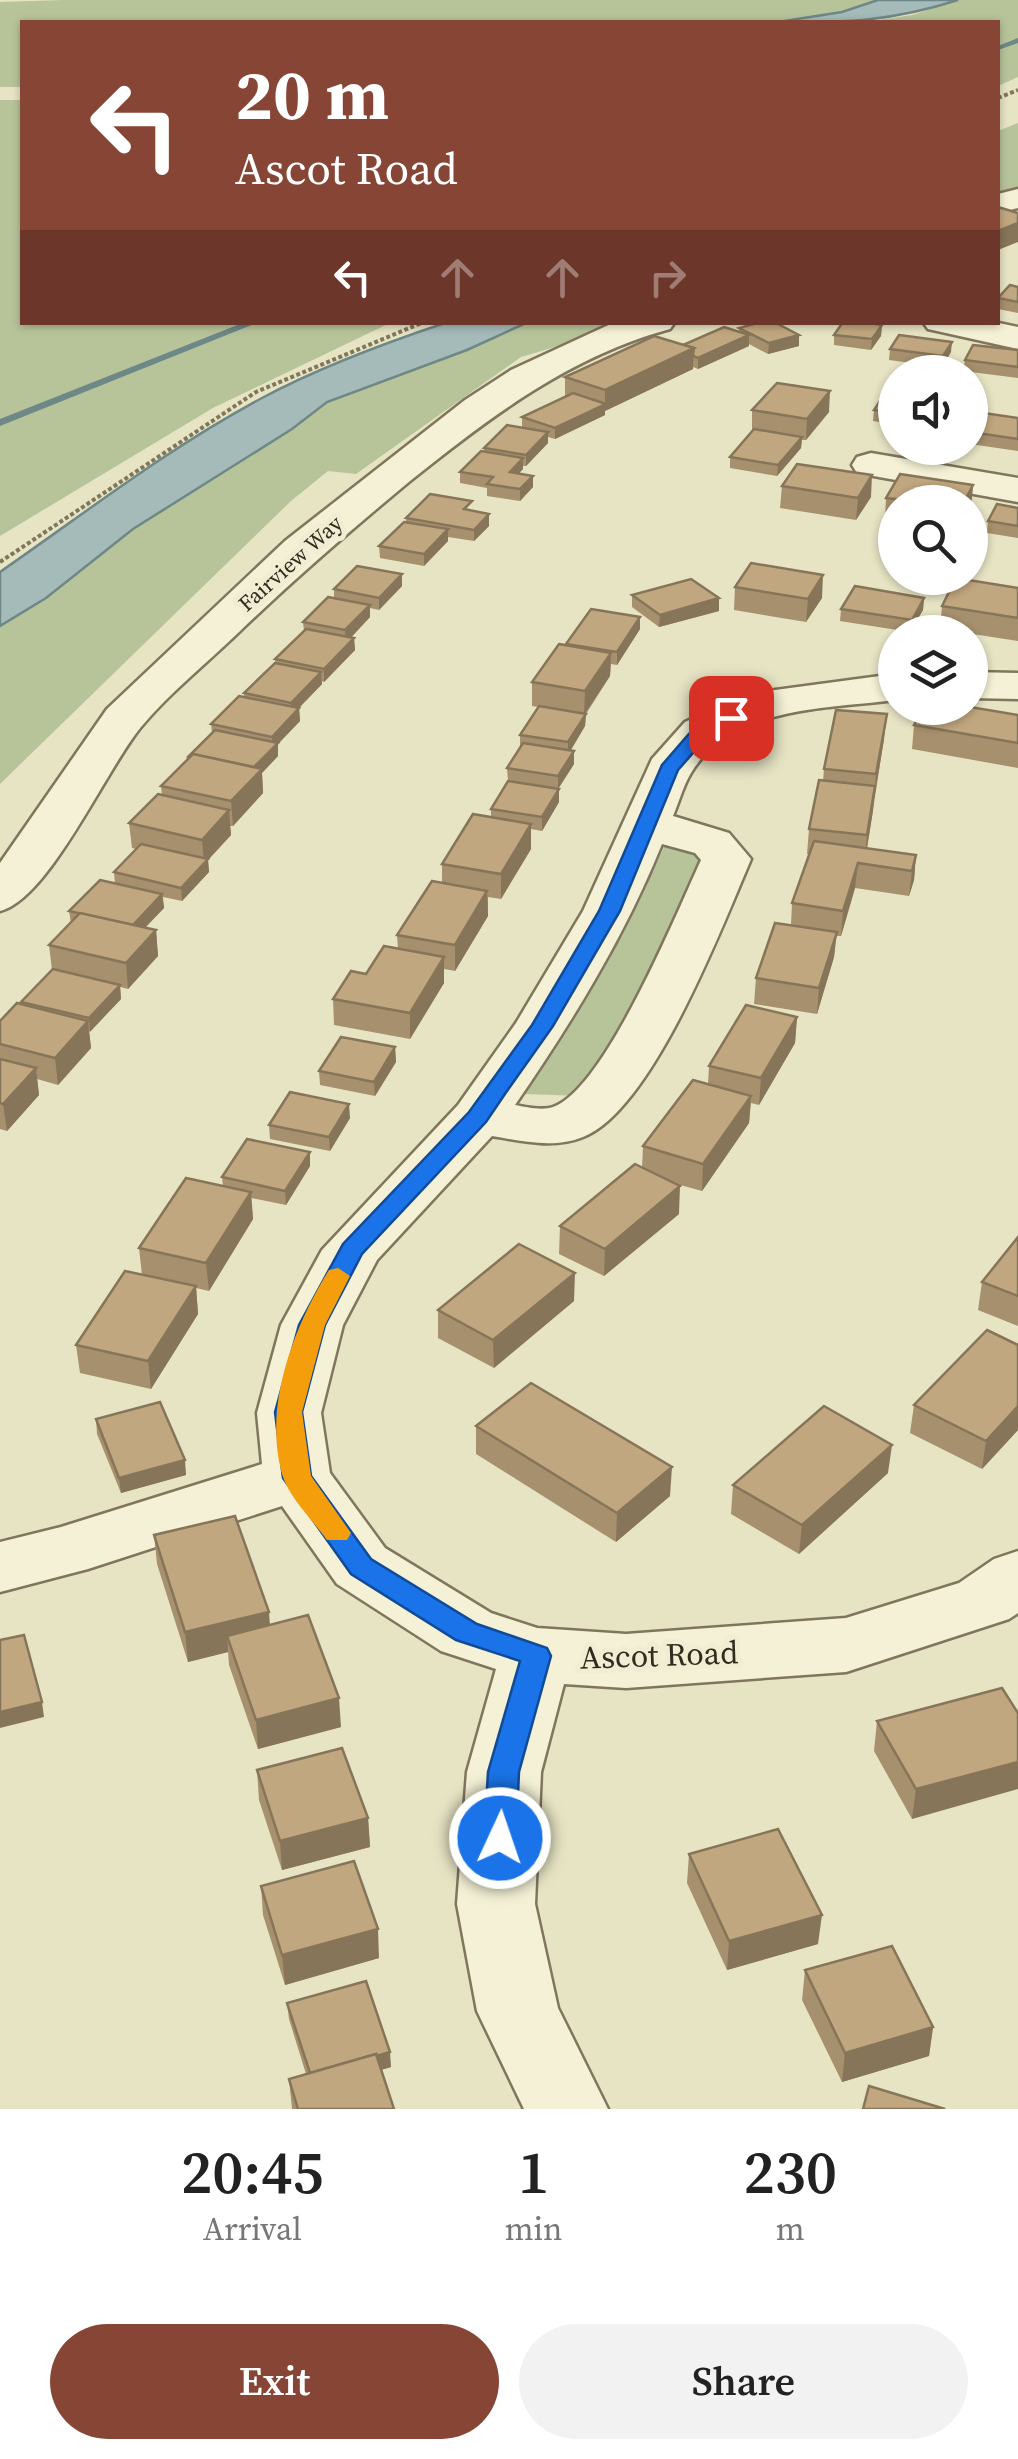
<!DOCTYPE html>
<style>
:root{--surface:#fff;--page:#f2f2f2;--text:#222;--muted:#767676;--accent:#874535}
body{margin:0;font-family:"Source Serif 4",serif;background:var(--page);color:var(--text);height:100vh;display:flex;flex-direction:column;font-size:38px;white-space:nowrap}
*{box-sizing:border-box;margin:0}
p{font-size:32px;color:var(--muted)}
.icon{flex:none;width:55px;height:55px;fill:none;stroke:currentColor;stroke-width:2;stroke-linecap:round;stroke-linejoin:round}
.map{position:relative;height:2109px;overflow:hidden}
.panel{display:flex;flex-direction:column;background:var(--surface);flex:1}
.panel>*{flex:none}
.banner{position:absolute;left:20px;top:20px;width:980px;height:305px;border-radius:0px;box-shadow:0 2px 8px #0004;background:#874535;color:#fff;overflow:hidden}
.tools{position:absolute;left:878px;top:355px;display:grid;gap:20px}
.tools a{display:grid;place-items:center;width:110px;height:110px;border-radius:50%;background:var(--surface);box-shadow:0 2px 8px #0004;font-size:50px}
.pin{position:absolute;display:grid;place-items:center;width:85px;height:85px;color:#fff;margin:-42px;border-radius:20px;box-shadow:0 5px 15px #0006}
.me{position:absolute;width:110px;margin:-55px;rotate:3deg;stroke-linejoin:round;filter:drop-shadow(0 0 8px #0008)}
.turn{display:flex;align-items:center;gap:35px;height:210px;padding:0 50px;font-size:45px}
.turn .icon{width:130px;height:130px;stroke-width:2.5}
.turn b{display:block;font-size:70px;line-height:85px}
.lanes{display:flex;align-items:center;height:95px;padding:0 50px;background:#0003;justify-content:center;gap:50px;direction:ltr}
.lanes .off{opacity:.35}
.eta{display:flex;justify-content:space-evenly;align-items:center;height:170px;text-align:center}
.eta b{font-size:60px;font-weight:600;line-height:70px}
.primary-button{display:flex;gap:20px;margin-top:auto;padding:20px 50px}
.primary-button a{flex:1;height:115px;border-radius:60px;background:var(--accent);color:#fff;font-size:40px;font-weight:600;line-height:115px;text-align:center}
.primary-button a+a{background:var(--page);color:var(--text)}
.map>svg:first-child{display:block}
.green{fill:#b7c49a}
.water{fill:#a5bbb9;stroke:#6e8887;stroke-width:2.5}
.lines{fill:none;stroke-linecap:round;stroke-linejoin:round}
.stream{fill:#6e8887;fill-rule:evenodd}
.minor-casing{stroke:#80765d;stroke-width:5}
.path{stroke:#80765d;stroke-width:4;stroke-dasharray:4 2.5;stroke-linecap:butt}
.minor{fill:#f4f1d6;fill-rule:evenodd}
.wall{fill:#a6906d}
.shaded-wall{fill:#877559}
.building{fill:#c1a77f;stroke:#877559;stroke-width:2.5}
.route{fill:#1a73e8;stroke:#114b97;stroke-width:2.5}
.slow{fill:#f59e0b}
.labels{text-anchor:middle;stroke-width:10;stroke-linejoin:round;paint-order:stroke}
.far-street-label{font-size:22px;fill:#322c1f;stroke:#f0edd3}
.near-street-label{font-size:32px;fill:#322c1f;stroke:#f0edd3}
</style>
<div class="map">
<svg width="1018" height="2109" viewBox="0 0 1018 2109">
<rect width="100%" height="100%" fill="#e7e4c4"/>
<g class="green">
<polygon points="63,0 878,0 842,12 778,22 22,22 22,87 0,87 0,2"/>
<polygon points="958,0 1018,0 1018,77 998,86 998,22 865,22 912,15"/>
<polygon points="0,100 22,100 22,322 390,323 213,408 0,536"/>
<polygon points="1018,123 1018,190 998,194 998,131"/>
<polygon points="526,323 636,323 521,357 356,474 328,471 291,501 0,784 0,626 46,598 133,529 292,429 327,402 467,350"/>
<polygon points="665,845 710,857 582,1096 524,1094 625,927"/>
</g>
<g class="water">
<path d="M 878,0 L 958,0 C 892,21 847,23 778,22 L 842,12 Z"/>
<path d="M 445,323 L 526,323 L 467,350 L 327,402 L 292,429 L 133,529 L 46,598 L 0,626 L 0,572 C 85,513 170,447 262,398 C 320,367 382,344 445,323 Z"/>
</g>
<g class="lines">
<g class="stream">
<polygon points="1018,38 1018,43 998,50 998,46"/>
<polygon points="245,322 259,322 0,426 0,419"/>
</g>
<g class="minor-casing">
<g id="minor">
<polygon points="1018,189 1018,208 998,213 998,194"/>
<path d="M 615,322 L 675,322 L 670,329 C 570,356 490,417 410,481 C 351,530 294,579 239,632 C 207,663 169,693 141,727 C 106,769 49,899 0,911 L 0,863 L 107,709 L 285,541 L 465,400 L 511,370 Z"/>
<polygon points="923,322 994,322 1018,327 1018,349 928,329"/>
<polygon points="871,453 1018,478 1018,502 857,473 852,465 857,457"/>
<polygon points="970,672 1018,673 1018,699 970,698"/>
<path d="M 895,674 L 895,700 C 827,709 731,706 691,773 C 683,786 679,802 673,816 L 729,833 L 751,859 C 722,927 652,1110 583,1137 C 554,1149 521,1141 492,1136 L 377,1260 L 343,1325 L 321,1413 L 330,1473 L 385,1548 L 491,1613 L 537,1628 L 626,1634 L 846,1618 L 959,1583 L 994,1559 L 1018,1551 L 1018,1613 L 1009,1619 L 846,1672 L 626,1688 L 564,1684 L 541,1772 L 535,1904 L 558,2008 L 608,2109 L 524,2109 L 477,2011 L 457,1904 L 467,1772 L 496,1669 L 441,1651 L 337,1584 L 282,1506 L 88,1569 L 0,1592 L 0,1542 L 61,1527 L 262,1464 L 257,1413 L 281,1325 L 322,1250 L 458,1105 L 516,1023 L 583,911 L 652,759 L 685,722 L 745,694 ZM 662,844 L 695,853 L 701,860 C 677,912 605,1089 553,1107 C 542,1111 526,1107 515,1105 C 572,1022 624,938 662,844 Z"/>
</g>
</g>
<g class="path">
<polyline points="998,98 1018,90"/>
<polyline points="0,562 256,392 424,322"/>
</g>
<use href="#minor" class="minor"/>
</g>
<g class="wall">
<polygon points="1018,287 1018,313 998,309 998,297"/>
<polygon points="882,325 881,336 871,350 834,345 834,335"/>
<polygon points="739,328 799,335 799,346 768,354 749,344 749,346 698,369 693,367 693,369 605,411 605,415 555,439 548,437 548,443 526,466 523,466 523,469 519,473 533,487 520,501 487,496 487,488 460,483 460,472 484,451 484,448 522,428 522,417 565,397 565,377 683,345 739,332"/>
<polygon points="890,349 951,352 942,367 889,360"/>
<polygon points="1018,350 1018,378 963,371 965,360"/>
<polygon points="895,391 895,425 873,421 874,410"/>
<polygon points="752,410 829,412 806,440 802,440 801,448 777,476 730,468 730,457 752,431"/>
<polygon points="970,411 1018,418 1018,451 970,444"/>
<polygon points="900,474 973,485 971,507 970,509 970,502 895,502 895,521 885,520 886,498"/>
<polygon points="782,486 871,497 856,520 780,508"/>
<polygon points="1018,508 1018,538 987,533 988,521"/>
<polygon points="472,511 489,526 474,541 448,537 448,541 424,566 380,558 379,546 406,522 406,518"/>
<polygon points="402,586 379,610 370,608 370,617 351,637 354,638 355,650 324,682 322,681 322,684 299,708 300,721 278,744 278,756 262,773 263,793 233,826 230,826 231,835 208,860 209,872 182,901 163,897 164,908 145,928 156,930 158,956 128,989 120,987 121,999 89,1032 91,1048 58,1085 37,1079 39,1095 7,1131 0,1129 0,1021 22,1005 21,1002 52,970 49,945 71,923 69,911 115,884 114,872 136,849 132,848 129,823 162,795 161,786 212,733 211,724 244,697 244,693 275,663 275,659 304,631 303,622 334,598 334,589"/>
<polygon points="735,587 822,598 806,622 734,610"/>
<polygon points="1018,588 1018,641 940,629 942,606"/>
<polygon points="632,595 719,611 659,627 632,607"/>
<polygon points="924,598 923,610 910,632 840,621 841,609"/>
<polygon points="640,629 617,665 611,664 610,676 586,714 585,726 570,751 574,764 558,789 559,802 542,831 531,829 531,849 501,899 488,897 488,916 455,971 444,969 444,983 410,1039 334,1025 333,999 398,949 397,935 442,882 442,864 491,817 491,809 508,781 507,768 520,748 520,735 538,707 532,706 532,682 566,645"/>
<polygon points="1018,715 1018,768 912,749 914,725"/>
<polygon points="884,739 867,848 916,855 914,880 909,896 855,888 841,936 836,936 834,957 817,1014 754,1004 756,978 791,925 792,903 809,854 807,854 809,829 823,781 824,769"/>
<polygon points="797,1017 795,1043 759,1105 751,1103 749,1123 702,1191 673,1183 679,1214 604,1276 559,1254 560,1226 642,1168 643,1146 708,1084 709,1066"/>
<polygon points="395,1047 396,1062 375,1096 320,1085 319,1071"/>
<polygon points="350,1118 330,1151 270,1139 269,1125"/>
<polygon points="310,1166 286,1205 251,1198 253,1219 209,1291 196,1288 198,1314 151,1389 80,1373 76,1345 142,1275 139,1248 223,1186 222,1177"/>
<polygon points="1018,1237 1018,1326 978,1310 982,1282"/>
<polygon points="574,1301 494,1368 438,1338 438,1310"/>
<polygon points="1018,1345 1018,1430 982,1469 910,1433 914,1405"/>
<polygon points="96,1419 186,1475 121,1493 97,1434"/>
<polygon points="476,1426 670,1496 616,1542 476,1454"/>
<polygon points="888,1473 799,1554 731,1514 733,1485"/>
<polygon points="154,1535 270,1625 341,1727 258,1749 229,1665 228,1652 188,1662 157,1564"/>
<polygon points="1002,1688 912,1819 874,1751 877,1721"/>
<polygon points="257,1770 368,1818 370,1847 282,1870 259,1800"/>
<polygon points="689,1854 818,1944 727,1970 687,1883"/>
<polygon points="261,1886 379,1958 285,1985 263,1915"/>
<polygon points="805,1970 933,2027 929,2056 842,2082 802,2000"/>
<polygon points="287,2003 391,2067 381,2070 394,2109 292,2109 289,2079 306,2074 289,2019"/>
</g>
<g class="shaded-wall">
<polygon points="1018,223 1018,242 998,250 998,231"/>
<polygon points="882,325 881,336 871,350 872,339"/>
<polygon points="749,335 749,346 698,369 698,358"/>
<polygon points="799,335 799,346 768,354 769,343"/>
<polygon points="952,342 951,352 942,367 943,356"/>
<polygon points="694,348 693,369 605,411 605,415 555,439 555,428 605,404 605,390"/>
<polygon points="830,391 829,412 806,440 807,419"/>
<polygon points="548,432 548,443 526,466 526,455"/>
<polygon points="802,437 801,448 777,476 778,465"/>
<polygon points="523,458 523,469 510,483 510,472"/>
<polygon points="872,475 871,497 856,520 858,498"/>
<polygon points="533,476 533,487 520,501 520,489"/>
<polygon points="973,485 971,507 970,509 970,502 964,502"/>
<polygon points="489,514 489,526 474,541 474,530"/>
<polygon points="448,529 448,541 424,566 424,554"/>
<polygon points="402,574 402,586 379,610 379,598"/>
<polygon points="823,575 822,598 806,622 808,599"/>
<polygon points="719,598 719,611 659,627 660,615"/>
<polygon points="924,598 923,610 910,632 912,620"/>
<polygon points="370,605 370,617 346,643 345,630"/>
<polygon points="640,617 640,629 617,665 617,652"/>
<polygon points="354,638 355,650 324,682 324,669"/>
<polygon points="611,653 610,676 584,715 585,691"/>
<polygon points="321,672 322,684 292,715 291,703"/>
<polygon points="299,708 300,721 278,744 278,756 262,773 263,793 233,826 231,801 250,772 272,748 272,737"/>
<polygon points="586,714 585,726 568,755 568,742"/>
<polygon points="887,714 884,739 874,799 876,774"/>
<polygon points="574,751 574,764 558,789 558,776"/>
<polygon points="875,786 873,811 865,860 867,835"/>
<polygon points="559,789 559,802 542,831 542,817"/>
<polygon points="229,810 231,835 208,860 209,872 182,901 181,888 204,863 202,840"/>
<polygon points="531,824 531,849 501,899 501,874"/>
<polygon points="916,855 914,880 909,896 912,871"/>
<polygon points="858,863 855,888 841,936 843,911"/>
<polygon points="487,891 488,916 455,971 455,945"/>
<polygon points="162,894 164,908 133,940 132,926"/>
<polygon points="156,930 158,956 128,989 126,963"/>
<polygon points="837,932 834,957 817,1014 819,988"/>
<polygon points="444,957 444,983 410,1039 410,1013"/>
<polygon points="120,985 121,999 90,1032 89,1018"/>
<polygon points="797,1017 795,1043 759,1105 761,1078"/>
<polygon points="88,1021 91,1048 58,1085 55,1058"/>
<polygon points="395,1047 396,1062 375,1096 374,1082"/>
<polygon points="36,1068 39,1095 7,1131 3,1104"/>
<polygon points="751,1096 749,1123 702,1191 703,1164"/>
<polygon points="349,1104 350,1118 330,1151 329,1137"/>
<polygon points="310,1152 310,1166 286,1205 285,1191"/>
<polygon points="680,1186 679,1214 604,1276 605,1249"/>
<polygon points="251,1192 253,1219 209,1291 206,1263"/>
<polygon points="575,1273 574,1301 494,1368 493,1340"/>
<polygon points="196,1286 198,1314 151,1389 148,1361"/>
<polygon points="1018,1406 1018,1430 982,1469 986,1441"/>
<polygon points="892,1445 888,1473 799,1554 802,1525"/>
<polygon points="185,1460 186,1475 121,1493 119,1478"/>
<polygon points="672,1467 670,1496 616,1542 617,1513"/>
<polygon points="269,1612 271,1641 227,1636 228,1652 188,1662 185,1632"/>
<polygon points="339,1698 341,1727 258,1749 256,1720"/>
<polygon points="42,1702 44,1717 0,1728 0,1712"/>
<polygon points="1018,1762 1018,1789 912,1819 916,1789"/>
<polygon points="368,1818 370,1847 282,1870 280,1841"/>
<polygon points="822,1915 818,1944 727,1970 729,1941"/>
<polygon points="378,1929 379,1958 285,1985 282,1955"/>
<polygon points="933,2027 929,2056 842,2082 845,2053"/>
<polygon points="390,2052 391,2067 312,2090 311,2075"/>
</g>
<g class="building">
<polygon points="998,207 1018,213 1018,223 998,231"/>
<polygon points="1010,285 1018,287 1018,302 998,298"/>
<polygon points="761,322 774,322 799,335 769,343 739,328"/>
<polygon points="843,322 862,322 882,325 872,339 834,335"/>
<polygon points="724,327 749,335 698,358 693,356 694,348 683,345"/>
<polygon points="899,335 952,342 943,356 890,349"/>
<polygon points="654,336 694,348 605,390 565,377"/>
<polygon points="973,345 1018,350 1018,367 965,360"/>
<polygon points="777,383 830,391 807,419 752,410"/>
<polygon points="887,390 895,391 895,413 874,410"/>
<polygon points="573,393 606,404 555,428 522,417"/>
<polygon points="970,411 1018,418 1018,439 970,432"/>
<polygon points="507,425 548,432 526,455 484,448"/>
<polygon points="754,429 802,437 778,465 730,457"/>
<polygon points="481,451 523,458 510,472 533,476 520,489 487,484 493,477 460,472"/>
<polygon points="797,464 872,475 858,498 782,486"/>
<polygon points="900,474 973,485 964,502 920,502 886,498"/>
<polygon points="430,494 472,501 464,509 489,514 474,530 406,518"/>
<polygon points="997,504 1018,508 1018,526 988,521"/>
<polygon points="404,522 448,529 424,554 379,546"/>
<polygon points="751,563 823,575 808,599 735,587"/>
<polygon points="357,566 402,574 379,598 334,589"/>
<polygon points="956,578 1018,588 1018,618 942,606"/>
<polygon points="691,579 719,598 660,615 632,595"/>
<polygon points="855,586 924,598 912,620 841,609"/>
<polygon points="328,597 370,605 345,630 303,622"/>
<polygon points="591,609 640,617 617,652 566,644"/>
<polygon points="306,629 354,638 324,669 275,659"/>
<polygon points="559,644 611,653 585,691 532,682"/>
<polygon points="275,663 321,672 291,703 244,693"/>
<polygon points="239,696 299,708 272,737 211,724"/>
<polygon points="539,706 586,714 568,742 520,735"/>
<polygon points="970,707 1018,715 1018,743 914,725 923,708"/>
<polygon points="836,710 887,714 876,774 824,769"/>
<polygon points="215,730 278,743 254,767 193,754 187,758"/>
<polygon points="523,743 574,751 558,776 507,768"/>
<polygon points="193,754 262,769 231,801 161,786"/>
<polygon points="819,780 875,786 867,835 809,829"/>
<polygon points="508,781 559,789 542,817 491,809"/>
<polygon points="158,794 229,810 202,840 129,823"/>
<polygon points="473,814 531,824 501,874 442,864"/>
<polygon points="814,841 916,855 912,871 858,863 843,911 792,903"/>
<polygon points="141,844 208,859 181,888 114,872"/>
<polygon points="100,880 162,894 133,925 69,911"/>
<polygon points="432,881 487,891 455,945 397,935"/>
<polygon points="80,913 156,930 126,963 49,945"/>
<polygon points="775,923 837,932 819,988 756,978"/>
<polygon points="384,946 444,957 410,1013 333,999 351,971 366,974"/>
<polygon points="53,969 120,985 89,1018 21,1002"/>
<polygon points="17,1003 88,1021 55,1058 0,1044 0,1021"/>
<polygon points="746,1005 797,1017 761,1078 709,1066"/>
<polygon points="341,1037 395,1047 374,1082 319,1071"/>
<polygon points="0,1059 36,1068 3,1104 0,1103"/>
<polygon points="693,1080 751,1096 703,1164 643,1146"/>
<polygon points="290,1092 349,1104 329,1137 269,1125"/>
<polygon points="247,1139 310,1152 285,1191 222,1177"/>
<polygon points="635,1164 680,1186 605,1249 560,1226"/>
<polygon points="186,1178 251,1192 206,1263 139,1248"/>
<polygon points="1018,1237 1018,1296 982,1282"/>
<polygon points="519,1244 575,1273 493,1340 438,1310"/>
<polygon points="125,1271 196,1286 148,1361 76,1345"/>
<polygon points="987,1330 1018,1345 1018,1406 986,1441 914,1405"/>
<polygon points="531,1383 672,1467 617,1513 476,1426"/>
<polygon points="160,1402 185,1460 119,1478 96,1419"/>
<polygon points="824,1406 892,1445 802,1525 733,1485"/>
<polygon points="235,1516 269,1612 185,1632 154,1535"/>
<polygon points="308,1615 339,1698 256,1720 227,1636"/>
<polygon points="24,1635 42,1702 0,1712 0,1640"/>
<polygon points="1002,1688 1018,1713 1018,1762 916,1789 877,1721"/>
<polygon points="342,1748 368,1818 280,1841 257,1770"/>
<polygon points="778,1829 822,1915 729,1941 689,1854"/>
<polygon points="354,1861 378,1929 282,1955 261,1886"/>
<polygon points="892,1946 933,2027 845,2053 805,1970"/>
<polygon points="366,1981 390,2052 376,2056 376,2054 310,2073 287,2003"/>
<polygon points="376,2054 394,2109 298,2109 289,2079"/>
<polygon points="869,2086 945,2109 863,2109"/>
</g>
<polygon class="route" points="731,712 738,714 738,722 708,736 678,770 620,911 553,1026 507,1091 486,1122 362,1254 325,1325 302,1412 311,1476 371,1559 477,1624 547,1648 551,1656 519,1772 516,1838 511,1847 500,1851 489,1847 484,1838 488,1772 520,1661 456,1640 351,1574 283,1478 275,1412 299,1325 343,1244 469,1112 532,1025 599,911 662,765 694,728"/>
<path class="slow" d="M 338,1268 L 350,1276 L 325,1325 L 302,1412 L 311,1476 L 351,1533 L 347,1540 L 327,1540 C 314,1522 290,1498 283,1477 C 262,1409 293,1328 329,1270 Z"/>
<g class="labels">
<g class="far-street-label">
<text transform="translate(290 563) rotate(-42)" y="8">Fairview Way</text>
</g>
<g class="near-street-label">
<text transform="translate(659 1655) rotate(-2)" y="11">Ascot Road</text>
</g>
</g>
</svg>
<div class="tools">
<a><svg class="icon" aria-label="sound" viewBox="0 0 24 24"><path d="M4 9h4l5-4v14l-5-4H4zM17 9q2 3 0 6"/></svg></a>
<a><svg class="icon" aria-label="search" viewBox="0 0 24 24"><circle cx="10" cy="10" r="6"/><path d="M15 15l6 6"/></svg></a>
<a><svg class="icon" aria-label="layers" viewBox="0 0 24 24"><path d="M12 4l9 5-9 5-9-5zM3 14l9 5 9-5"/></svg></a>
</div>
<div class="pin" style="left:731px;top:718px;background:#d93025"><svg class="icon" aria-label="arrive" viewBox="0 0 24 24"><path d="M6 21V4h12l-3 4 3 4H6"/></svg></div>
<svg class="me" style="left:500px;top:1838px" viewBox="-20 -20 40 40"><circle r="17" fill="#1a73e8" stroke="#fff" stroke-width="3"/><path d="M0-11L8 9 0 5-8 9z" fill="#fff"/></svg>
<div class="banner">
<div class="turn"><svg class="icon" aria-label="left" viewBox="0 0 24 24"><path d="M17 20v-9H6M10 6l-5 5 5 5"/></svg><div><b>20 m</b>Ascot Road</div></div>
<div class="lanes"><svg class="icon" aria-label="left" viewBox="0 0 24 24"><path d="M17 20v-9H6M10 6l-5 5 5 5"/></svg><svg class="icon off" aria-label="ahead" viewBox="0 0 24 24"><path d="M12 20V5M6 11l6-6 6 6"/></svg><svg class="icon off" aria-label="ahead" viewBox="0 0 24 24"><path d="M12 20V5M6 11l6-6 6 6"/></svg><svg class="icon off" aria-label="right" viewBox="0 0 24 24"><path d="M7 20v-9h11M14 6l5 5-5 5"/></svg></div>
</div>
</div>
<section class="panel">
<div class="eta">
<div><b>20:45</b><p>Arrival</p></div>
<div><b>1</b><p>min</p></div>
<div><b>230</b><p>m</p></div>
</div>
<div class="primary-button"><a>Exit</a><a>Share</a></div>
</section>
